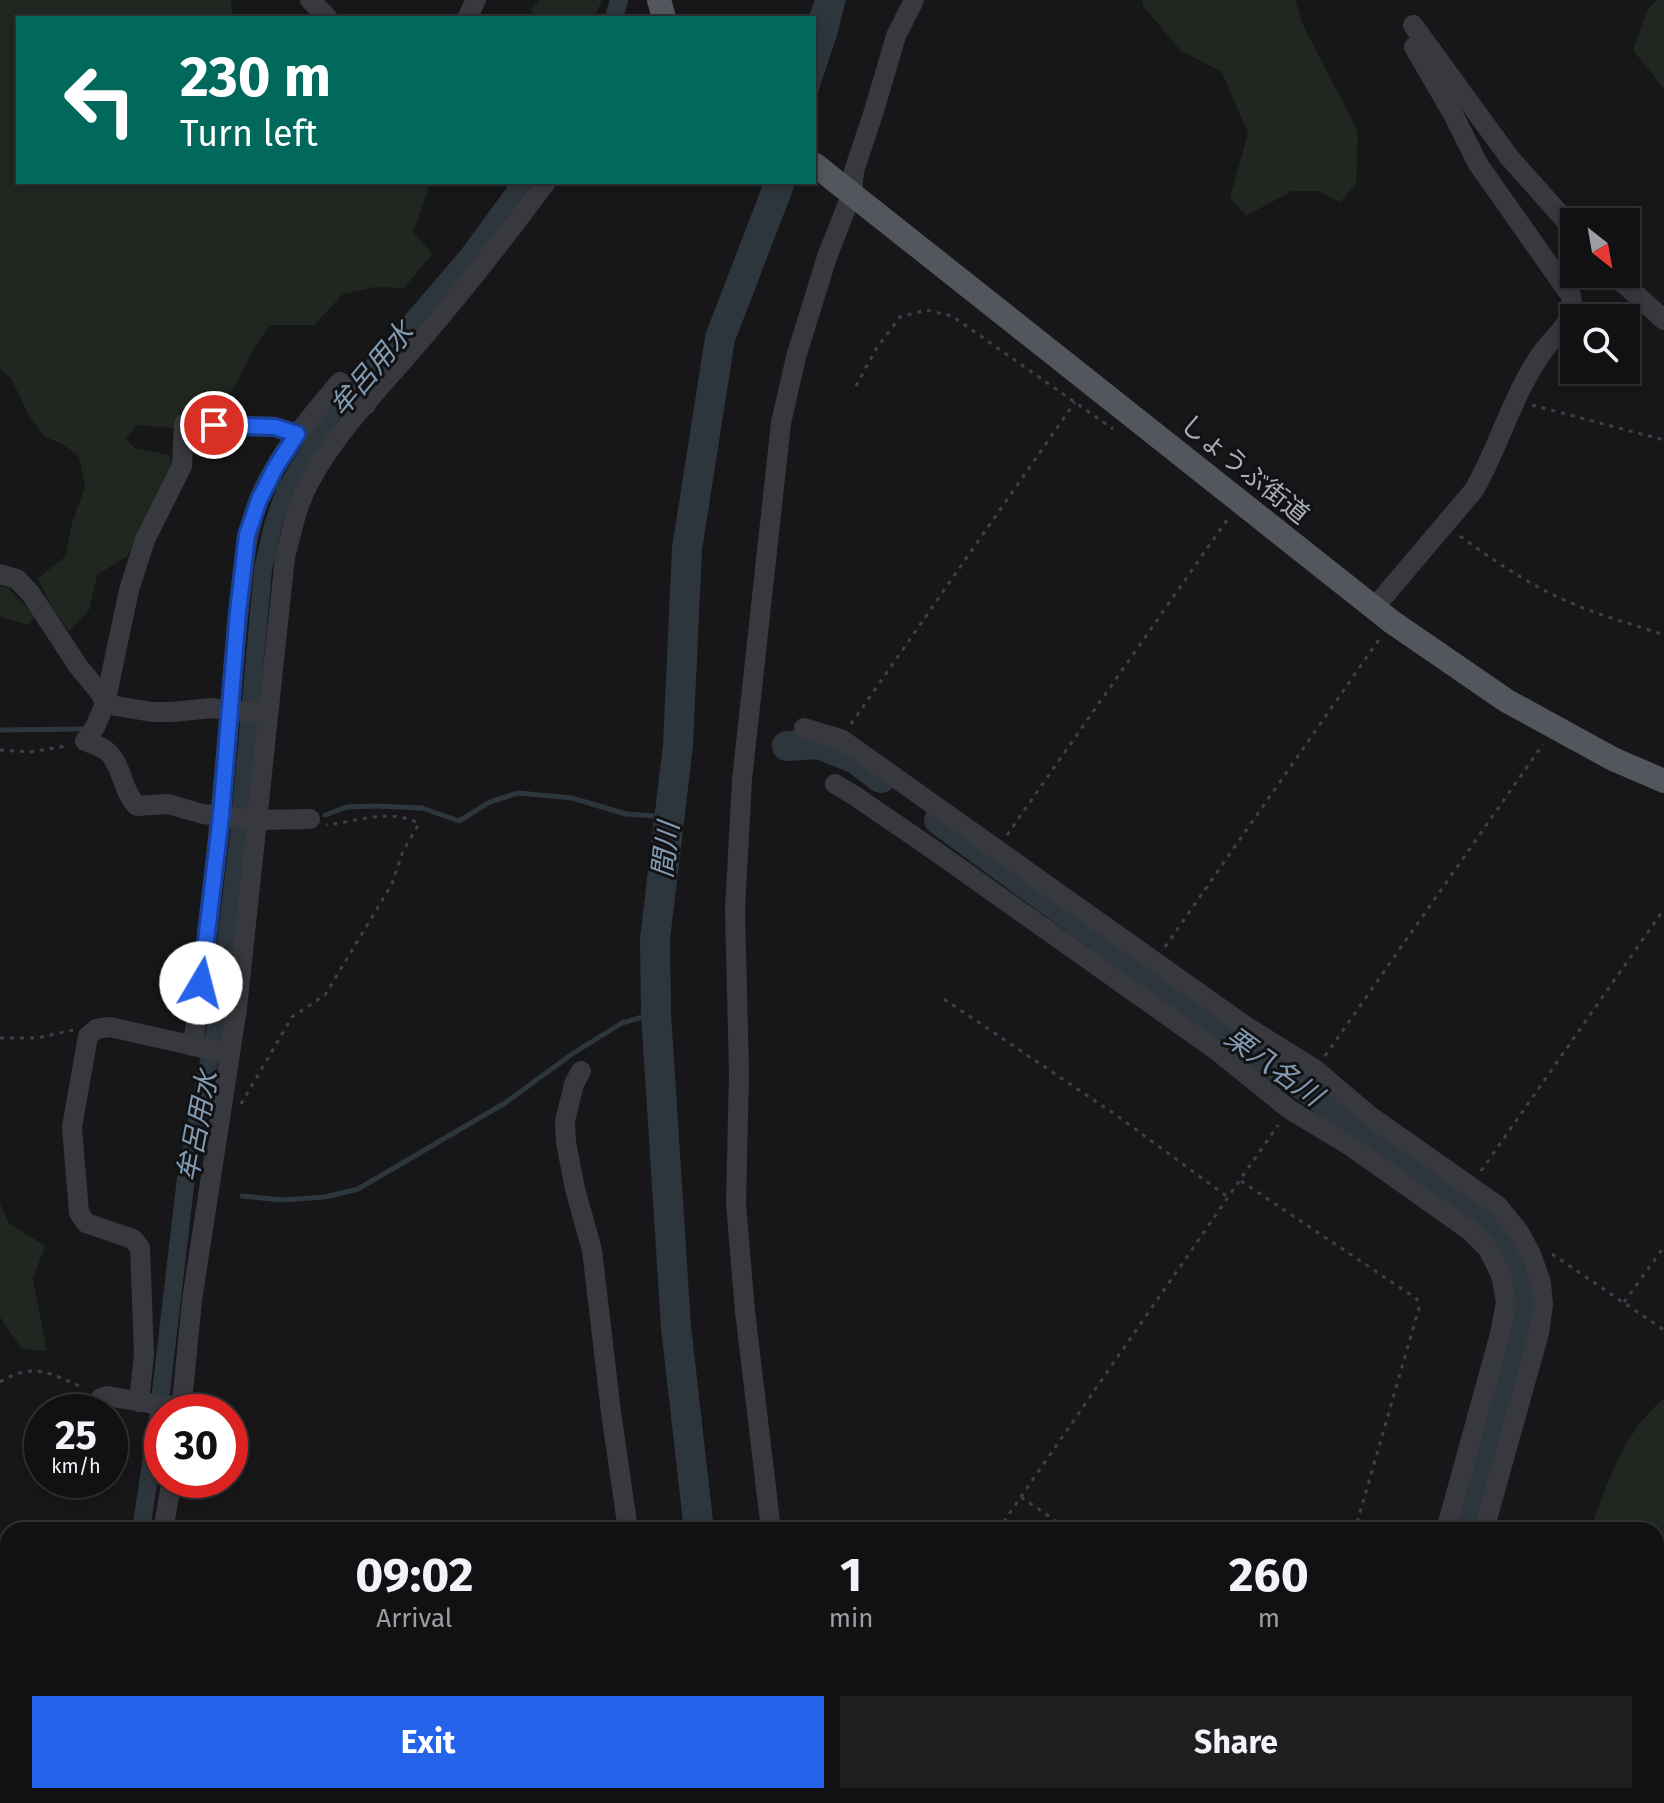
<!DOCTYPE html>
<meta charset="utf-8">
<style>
:root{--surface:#111113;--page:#1e1f21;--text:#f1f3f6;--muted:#9c9da0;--line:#303133;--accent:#2563eb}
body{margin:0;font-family:"Fira Sans","Noto Sans JP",sans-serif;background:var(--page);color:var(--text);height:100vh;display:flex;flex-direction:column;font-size:30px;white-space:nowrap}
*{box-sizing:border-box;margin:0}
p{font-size:26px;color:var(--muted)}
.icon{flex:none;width:44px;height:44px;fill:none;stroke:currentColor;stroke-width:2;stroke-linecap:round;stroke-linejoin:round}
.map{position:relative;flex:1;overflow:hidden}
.side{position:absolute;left:0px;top:1522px;width:1664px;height:282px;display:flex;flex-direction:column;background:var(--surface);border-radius:24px 24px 0 0;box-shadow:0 4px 12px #0003,0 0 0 2px var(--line)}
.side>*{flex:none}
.hud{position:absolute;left:16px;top:16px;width:800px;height:168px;border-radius:0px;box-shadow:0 4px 12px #0003,0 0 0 2px var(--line);background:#00695c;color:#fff;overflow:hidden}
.needle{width:52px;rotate:149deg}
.buttons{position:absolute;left:1560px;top:208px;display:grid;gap:16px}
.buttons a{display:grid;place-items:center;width:80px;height:80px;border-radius:0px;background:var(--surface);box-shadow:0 4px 12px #0003,0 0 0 2px var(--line);font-size:40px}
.speed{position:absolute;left:24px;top:1394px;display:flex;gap:16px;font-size:40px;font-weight:700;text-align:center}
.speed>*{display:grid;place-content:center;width:104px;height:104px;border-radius:50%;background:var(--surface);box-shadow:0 4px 12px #0003,0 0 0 2px var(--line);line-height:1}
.speed small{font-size:20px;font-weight:400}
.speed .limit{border:12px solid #d22;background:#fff;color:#111}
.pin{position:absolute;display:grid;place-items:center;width:68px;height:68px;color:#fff;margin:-34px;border:4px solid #fff;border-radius:50%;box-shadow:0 2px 8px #0007}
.me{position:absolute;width:88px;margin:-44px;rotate:8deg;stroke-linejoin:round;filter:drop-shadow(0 0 6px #0008)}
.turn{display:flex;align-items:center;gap:28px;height:168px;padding:0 32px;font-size:36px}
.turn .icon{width:104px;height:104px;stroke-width:2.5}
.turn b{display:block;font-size:56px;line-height:68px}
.eta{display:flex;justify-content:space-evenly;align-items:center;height:136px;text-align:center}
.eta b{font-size:48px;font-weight:700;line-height:56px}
.primary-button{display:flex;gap:16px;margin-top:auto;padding:16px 32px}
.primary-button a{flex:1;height:92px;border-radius:0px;background:var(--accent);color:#fff;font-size:32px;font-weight:700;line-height:92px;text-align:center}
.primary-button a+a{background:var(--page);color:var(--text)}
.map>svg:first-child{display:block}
.green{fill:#1f2720}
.water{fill:#2d363d}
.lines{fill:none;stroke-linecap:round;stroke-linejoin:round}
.stream{stroke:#2d363d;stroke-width:5}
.canal{stroke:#2d363d;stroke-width:18}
.river{stroke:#2d363d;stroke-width:30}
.path{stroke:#3e4045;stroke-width:3;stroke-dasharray:4 6;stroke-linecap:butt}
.minor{stroke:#38393e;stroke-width:20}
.major{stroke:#54565d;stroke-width:24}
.route-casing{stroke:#184099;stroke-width:20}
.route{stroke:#2563eb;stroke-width:14}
.labels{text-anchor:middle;stroke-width:6;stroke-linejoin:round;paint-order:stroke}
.street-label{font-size:26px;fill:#aaaeb9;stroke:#121214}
.water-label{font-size:28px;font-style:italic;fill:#829bb3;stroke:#121214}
</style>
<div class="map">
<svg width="1664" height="1803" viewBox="0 0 1664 1803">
<rect width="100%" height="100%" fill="#171719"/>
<g class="green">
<polygon points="0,0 231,0 232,18 18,18 18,182 431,182 413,232 432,254 404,288 375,287 343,294 314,325 270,325 254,348 235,386 205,420 174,428 137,425 126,438 134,448 169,455 175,470 127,556 97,575 89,610 69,631 52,608 38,578 65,557 72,523 85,487 79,457 63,444 45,437 29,416 12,380 0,368"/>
<polygon points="540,0 602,0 594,18 540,18 530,10"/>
<polygon points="1142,0 1295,0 1303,25 1358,132 1356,184 1340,202 1319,191 1292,191 1246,216 1230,198 1248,133 1222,72 1181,51 1143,6"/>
<polygon points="1657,0 1664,0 1664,89 1633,50 1648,9"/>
<polygon points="0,586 8,588 35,616 28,625 0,617"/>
<polygon points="0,1204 9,1223 45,1246 33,1279 47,1351 22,1349 0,1317"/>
<path d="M 1664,1398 L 1664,1569 L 1656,1564 L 1656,1530 L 1605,1530 L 1593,1523 C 1609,1477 1626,1430 1664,1398 Z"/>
</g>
<polygon class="water" points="815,0 846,0 837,35 814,104 814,18 808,18"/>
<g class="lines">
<g class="stream">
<polyline points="0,730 82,729"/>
<polyline points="325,815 347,807 375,806 422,808 459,821 490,802 518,793 572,798 626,814 669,817"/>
<polyline points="242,1196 283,1200 325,1197 358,1189 505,1103 572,1054 622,1023 656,1013"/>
</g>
<g class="canal">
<polyline points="614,18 619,0"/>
<polyline points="141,1530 158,1418 186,1178 216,1026 239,833 263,569 273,525 285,491 331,415 467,257 522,182"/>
<polyline points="0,1752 8,1746"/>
</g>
<g class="river">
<polyline points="787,746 819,744 856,759 881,778"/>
<path d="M 939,820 L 1463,1202 C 1472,1210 1484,1217 1493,1227 C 1519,1255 1523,1286 1525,1323 L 1468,1530"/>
<polyline points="699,1530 676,1327 656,1013 655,939 678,745 687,549 720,338 780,182"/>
<polyline points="744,1796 746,1803"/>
<polyline points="1461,1796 1467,1803"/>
</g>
<g class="path">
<polyline points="856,386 876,349 900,317 926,310 952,316 1113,429"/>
<polyline points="1532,405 1664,440"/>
<path d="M 1460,536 C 1497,563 1534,588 1576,605 C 1605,617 1635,625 1664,635"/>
<polyline points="851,724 1075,402"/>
<polyline points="0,750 30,752 66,746"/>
<polyline points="1007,835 1229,517"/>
<polyline points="1165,947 1380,638"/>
<polyline points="944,999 1116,1115 1229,1198"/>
<polyline points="0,1038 37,1038 73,1030"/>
<polyline points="1325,1056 1543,744"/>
<path d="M 241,1104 L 292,1017 L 325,995 L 392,884 L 403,851 L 419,824 C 392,807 355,822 326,825"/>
<polyline points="1481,1171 1664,909"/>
<polyline points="1241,1181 1417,1299 1419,1308 1355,1530"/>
<polyline points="1552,1254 1664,1330"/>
<polyline points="1624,1302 1664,1247"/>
<path d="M 0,1382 C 34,1361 51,1374 84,1388"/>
<polyline points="1021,1497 1069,1530"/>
<polyline points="998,1530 1278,1125"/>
<polyline points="1656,1592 1664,1581"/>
<polyline points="619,1796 620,1803"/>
<polyline points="853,1796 853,1803"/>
<polyline points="108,1803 108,1796"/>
<polyline points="382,1803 383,1796"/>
<polyline points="987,1803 987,1796"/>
<polyline points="1255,1803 1256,1796"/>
<polyline points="1508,1803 1513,1796"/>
</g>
<g class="minor">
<polyline points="310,0 328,18"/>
<polyline points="467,18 476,0"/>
<polyline points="1413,25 1509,157 1574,230"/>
<polyline points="1613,274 1664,320"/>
<path d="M 297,434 L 275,427 L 184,424 L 182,466 L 145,540 L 129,590 L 105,704 L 95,727 L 85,741 C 93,744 103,747 109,753 C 123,768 122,791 137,806 L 168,804 L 203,814 L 257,820 L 310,819"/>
<polyline points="0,574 17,579 31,594 78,666 101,694 105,704 152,712 172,712 212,708 230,711 268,713"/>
<path d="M 1374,608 L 1474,490 C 1500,445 1513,392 1544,350 C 1553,338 1570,324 1572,309 C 1573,304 1571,300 1571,296 L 1478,164 L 1454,116 L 1414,47 L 1423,40"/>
<polyline points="804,728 841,739 1244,1025 1316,1070 1370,1116 1498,1206 1519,1232 1531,1254 1541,1283 1543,1305 1539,1333 1484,1530"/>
<polyline points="835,784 855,796 931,848 1216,1050 1289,1109 1352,1147 1469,1230 1488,1249 1501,1275 1506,1302 1500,1334 1446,1530"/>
<path d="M 193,1046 C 207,941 219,837 228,731 C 232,687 235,642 240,598 C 244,565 246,533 258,502 C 276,456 309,419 340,382 L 361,399 L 366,405"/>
<polyline points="581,1071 574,1084 565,1121 566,1142 575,1189 592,1250 611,1412 628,1530"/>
<polyline points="139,1402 144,1354 140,1248 133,1239 86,1223 79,1213 72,1127 88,1036 96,1029 110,1027 230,1054"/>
<polyline points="89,1412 101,1398 107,1396 165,1406 182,1405"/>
<path d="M 181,1412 L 192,1300 L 237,1008 L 285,557 C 292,531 297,504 310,481 C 338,429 382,386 420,341 C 464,290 506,236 546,182"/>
<polyline points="163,1530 172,1480"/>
<polyline points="771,1530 745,1311 736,1204 739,1073 735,910 742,780 781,423 796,357 827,257 852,193 854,171 873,114 896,36 914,0"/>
<polyline points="0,1666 8,1672"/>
<polyline points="0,1783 8,1775"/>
<polyline points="673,1796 674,1803"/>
<polyline points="817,1796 818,1803"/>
<polyline points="1429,1796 1434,1803"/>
<polyline points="1479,1796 1488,1803"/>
</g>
<g class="major">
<polyline points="659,0 664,18"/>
<polyline points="814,164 1392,622 1507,701 1613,759 1664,781"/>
</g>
</g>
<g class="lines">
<g class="route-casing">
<polyline id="route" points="201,983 221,816 238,612 247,535 259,500 275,468 297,434 275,427 214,425"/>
</g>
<use href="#route" class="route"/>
</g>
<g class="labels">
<g class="street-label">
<text transform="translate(1245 469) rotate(39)" y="9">しょうぶ街道</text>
</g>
<g class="water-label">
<text transform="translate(371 369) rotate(-50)" y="10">牟呂用水</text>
<text transform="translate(665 850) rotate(-83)" y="10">間川</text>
<text transform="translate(1274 1066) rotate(36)" y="10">栗八名川</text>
<text transform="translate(197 1126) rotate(-79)" y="10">牟呂用水</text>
</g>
</g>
</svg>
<div class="buttons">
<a><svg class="needle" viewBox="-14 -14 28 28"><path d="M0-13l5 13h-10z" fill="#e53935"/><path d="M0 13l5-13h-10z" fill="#9c9da0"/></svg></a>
<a><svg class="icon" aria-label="search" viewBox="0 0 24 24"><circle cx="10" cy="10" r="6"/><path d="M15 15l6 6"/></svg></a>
</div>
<div class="speed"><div>25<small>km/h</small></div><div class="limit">30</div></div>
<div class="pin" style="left:214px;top:425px;background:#d93025"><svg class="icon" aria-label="arrive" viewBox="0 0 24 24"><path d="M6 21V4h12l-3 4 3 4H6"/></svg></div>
<svg class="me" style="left:201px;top:983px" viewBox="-20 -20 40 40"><circle r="19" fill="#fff"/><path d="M0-13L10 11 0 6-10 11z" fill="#2563eb"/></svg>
<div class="hud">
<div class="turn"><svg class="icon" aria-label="left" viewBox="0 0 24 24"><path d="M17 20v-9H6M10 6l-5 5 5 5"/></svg><div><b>230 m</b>Turn left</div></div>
</div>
<section class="side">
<div class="eta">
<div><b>09:02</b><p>Arrival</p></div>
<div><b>1</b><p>min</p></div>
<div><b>260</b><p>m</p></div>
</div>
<div class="primary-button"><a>Exit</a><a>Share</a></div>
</section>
</div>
